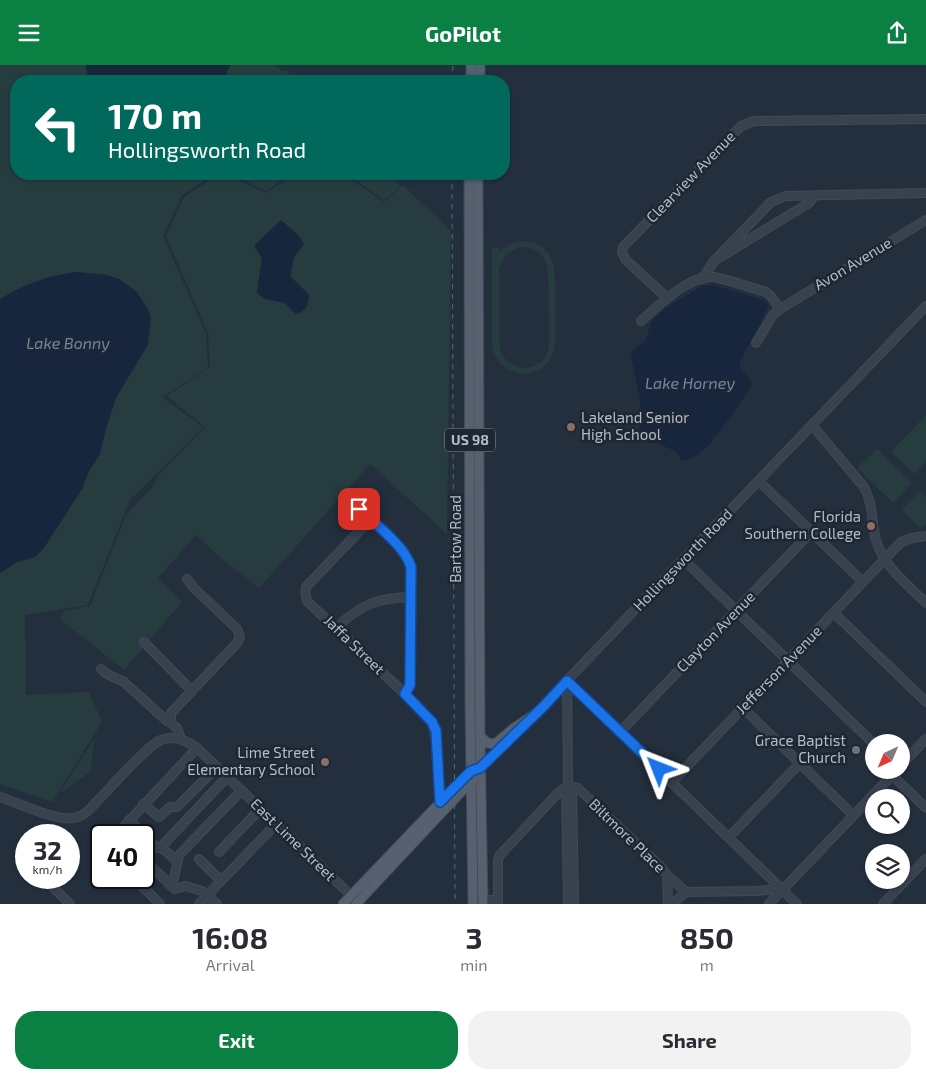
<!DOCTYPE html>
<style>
:root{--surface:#fff;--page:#f2f2f3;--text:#2b2b33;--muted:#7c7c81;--accent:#0b8043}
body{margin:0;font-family:"Exo 2",sans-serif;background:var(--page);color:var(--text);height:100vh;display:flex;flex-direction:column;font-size:19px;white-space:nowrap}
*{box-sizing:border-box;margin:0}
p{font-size:16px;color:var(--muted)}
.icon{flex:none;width:28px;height:28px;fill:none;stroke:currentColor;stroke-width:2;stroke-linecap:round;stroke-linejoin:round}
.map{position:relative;height:839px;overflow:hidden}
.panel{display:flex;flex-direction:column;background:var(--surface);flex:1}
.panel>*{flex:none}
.guide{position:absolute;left:10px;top:10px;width:500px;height:105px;border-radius:20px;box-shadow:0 1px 4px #0004;background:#00695c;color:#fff;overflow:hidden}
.needle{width:32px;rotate:224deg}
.buttons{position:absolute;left:865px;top:669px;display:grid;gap:10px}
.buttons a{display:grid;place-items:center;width:45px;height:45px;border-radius:50%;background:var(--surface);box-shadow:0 1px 4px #0004;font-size:25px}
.speed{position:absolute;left:15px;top:759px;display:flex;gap:10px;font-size:25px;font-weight:700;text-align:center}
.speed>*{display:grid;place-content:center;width:65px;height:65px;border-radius:50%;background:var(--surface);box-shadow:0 1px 4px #0004;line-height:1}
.speed small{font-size:12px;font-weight:400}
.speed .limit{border:2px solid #111;border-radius:8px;background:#fff;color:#111}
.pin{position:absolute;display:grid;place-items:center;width:42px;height:42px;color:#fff;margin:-21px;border-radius:10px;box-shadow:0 2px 8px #0006}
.me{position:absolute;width:55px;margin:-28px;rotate:315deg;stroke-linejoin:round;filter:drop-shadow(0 0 4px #0008)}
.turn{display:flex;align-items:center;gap:18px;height:105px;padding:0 15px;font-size:22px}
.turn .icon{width:65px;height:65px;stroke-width:2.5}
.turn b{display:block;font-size:35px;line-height:42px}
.eta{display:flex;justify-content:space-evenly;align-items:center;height:85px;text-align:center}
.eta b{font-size:30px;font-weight:700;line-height:35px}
.primary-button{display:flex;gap:10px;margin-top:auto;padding:10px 15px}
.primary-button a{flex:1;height:58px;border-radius:20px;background:var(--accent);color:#fff;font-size:20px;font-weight:700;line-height:58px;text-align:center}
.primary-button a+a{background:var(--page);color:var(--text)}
header{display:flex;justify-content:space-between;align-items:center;height:65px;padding:0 15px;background:var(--accent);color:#fff;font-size:22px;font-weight:700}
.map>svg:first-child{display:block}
.green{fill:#263c3f;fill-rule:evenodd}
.water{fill:#17263c}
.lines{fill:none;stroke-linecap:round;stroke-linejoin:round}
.minor-casing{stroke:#414a57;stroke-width:10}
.major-casing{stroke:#414a57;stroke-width:11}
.minor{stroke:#38414e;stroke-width:8}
.major{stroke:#56606e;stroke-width:9}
.rail{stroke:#5a6575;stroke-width:1;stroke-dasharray:5 5;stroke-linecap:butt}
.route-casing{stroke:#114b97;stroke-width:12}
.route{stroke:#1a73e8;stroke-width:9}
.education-dot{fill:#8d6e63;stroke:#1d2633;stroke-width:2}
.worship-dot{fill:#6b7280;stroke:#1d2633;stroke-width:2}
.labels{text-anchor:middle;stroke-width:5;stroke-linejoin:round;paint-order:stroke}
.shield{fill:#1d2633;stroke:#878f9c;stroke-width:1}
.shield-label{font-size:14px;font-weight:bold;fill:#b4bcc9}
.street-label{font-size:15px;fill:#b4bcc9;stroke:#1d2633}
.poi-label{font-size:15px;fill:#b4bcc9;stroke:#1d2633;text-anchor:end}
.water-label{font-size:16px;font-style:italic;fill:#6d86a8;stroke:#1d2633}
</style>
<header><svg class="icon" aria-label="menu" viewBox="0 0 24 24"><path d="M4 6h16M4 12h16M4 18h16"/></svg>GoPilot<svg class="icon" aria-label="share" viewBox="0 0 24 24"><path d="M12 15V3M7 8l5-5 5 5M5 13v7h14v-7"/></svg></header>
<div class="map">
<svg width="926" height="839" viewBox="0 0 926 839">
<rect width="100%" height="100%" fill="#242f3e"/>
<g class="green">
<polygon points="0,0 86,0 88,16 16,16 16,109 215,109 182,130 163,171 206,269 208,303 162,332 203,362 130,435 88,540 25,550 26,630 89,627 102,657 52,737 0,719 0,507 17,497 35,492 82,424 88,408 100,389 106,363 116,333 148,279 107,210 76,207 26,220 0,234"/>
<polygon points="230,0 274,0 284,7 286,5 297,16 223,16"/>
<path d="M 219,109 L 224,109 L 266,128 L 294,109 L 343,109 L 384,137 L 403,120 L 451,166 L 447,469 L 370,399 L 259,523 L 217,490 L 196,470 L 158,513 L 182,537 L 148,577 L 144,573 L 140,577 L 144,582 L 124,605 L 61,555 L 64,546 L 90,541 L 126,450 L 154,420 L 158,410 L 205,362 L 167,331 L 210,302 L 208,268 L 166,171 L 184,132 ZM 281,156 L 298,170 L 303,179 L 294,192 L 290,211 L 309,230 L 296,249 L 285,238 L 257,228 L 262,193 Z"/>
<polygon points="230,109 290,109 267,126"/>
<polygon points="347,109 389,109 401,121 384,135"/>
<path d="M 523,176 C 558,179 555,207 555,234 C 555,249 555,263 555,278 C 552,319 496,319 492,278 L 492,183 L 499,183 L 499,187 L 509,179 ZM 520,182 C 536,182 547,191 548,207 C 549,224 549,241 549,258 C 549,267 550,277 548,285 C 539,313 501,306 499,278 L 499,203 L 506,189 Z"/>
<polygon points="926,350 926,397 915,409 891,387"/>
<polygon points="877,384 911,417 911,419 894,437 892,437 858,404 858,402"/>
<polygon points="919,427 921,427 926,432 926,459 919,463 902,444"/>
<polygon points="95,673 90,707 63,727 61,726"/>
</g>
<g class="water">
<polygon points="86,0 230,0 223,16 88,16"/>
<path d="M 281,155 L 298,170 L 304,179 L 294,192 L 290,211 L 309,230 C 308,241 307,246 296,249 L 285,238 L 265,234 L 257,228 L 262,193 L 254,181 Z"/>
<path d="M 76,207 L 107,210 L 119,214 L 136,226 L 148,244 L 151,254 L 148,279 L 116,333 L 106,363 L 100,389 L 88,408 L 82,424 L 44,483 L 35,492 L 17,497 L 2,507 L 0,507 L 0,234 C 26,219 46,211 76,207 Z"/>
<path d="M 713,220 L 763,235 L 768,240 L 768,243 L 739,299 C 740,308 749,307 752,321 L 719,368 L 713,372 L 713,376 C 705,385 693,395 681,396 L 678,389 L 673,385 L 657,378 L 648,378 L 647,375 L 639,368 L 640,333 L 631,292 L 632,286 L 646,275 L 651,257 L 664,244 L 702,221 Z"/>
</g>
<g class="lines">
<g class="minor-casing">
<g id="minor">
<polyline points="714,196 771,137 785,131 926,128"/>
<polyline points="702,214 714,196 809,138 814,131"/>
<polyline points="667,233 626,195 622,187 623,182 741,61 754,56 926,54"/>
<polyline points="780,244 926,155"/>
<path d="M 641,256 C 658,241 689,210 713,212 C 727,214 752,223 766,227 L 770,230 L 780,244 L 773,250 L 756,278"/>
<path d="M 812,360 L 864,422 C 874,441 871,456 876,475 C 883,501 907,519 926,538"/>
<polyline points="759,416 863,517"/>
<polyline points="348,433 403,485 408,494 411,502 410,620 405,629"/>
<path d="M 370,455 L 306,522 C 305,528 305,532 308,537 L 405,629 L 432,657 L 436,674 L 440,741"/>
<polyline points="684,495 874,679"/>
<polyline points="834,548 926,637"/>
<path d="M 336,563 C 360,540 377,533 410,532"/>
<polyline points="144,577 192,626"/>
<polyline points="101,604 107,609 124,617 167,656 171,658"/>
<polyline points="567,616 797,839"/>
<polyline points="567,616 568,717 566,722 568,839"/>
<polyline points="743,643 853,750"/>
<polyline points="533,651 926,241"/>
<polyline points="621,666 811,467"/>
<polyline points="181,674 177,663 171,658 171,648 237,578 240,572 237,564 194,523 187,514"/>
<polyline points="901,700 926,674"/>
<polyline points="480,703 525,659"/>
<polyline points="895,705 895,713 926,743"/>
<polyline points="672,717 901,477 912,473 926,471"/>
<polyline points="569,719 572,722 574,839"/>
<path d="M 0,732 C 18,738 55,756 73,753 C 80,752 85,749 90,744 C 103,731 147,680 161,675 C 175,670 185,675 197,683 L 360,839"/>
<polyline points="143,739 159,752 170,742 177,742 217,702"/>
<polyline points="129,755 157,783 162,783 177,796"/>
<polyline points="116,770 197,683"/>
<polyline points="729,772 800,698"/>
<polyline points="160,783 227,712"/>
<polyline points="219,787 260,744"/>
<polyline points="199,794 221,816"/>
<polyline points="144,795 175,824 185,821 202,826 217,839"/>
<polyline points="667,810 668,839"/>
<polyline points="43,812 70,839"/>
<polyline points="133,812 160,839"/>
<polyline points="170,820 174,813 179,790 241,726"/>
<polyline points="473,835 498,835"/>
<polyline points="199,839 276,759"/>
<polyline points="498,839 498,795 500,790 558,728 566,722 578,723 660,801 667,810 686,827 756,826 782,824"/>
<polyline points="672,839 686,827"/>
<polyline points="769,839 897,705"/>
<polyline points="883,839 926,794"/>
</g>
</g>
<g class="major-casing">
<g id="major">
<polyline points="471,16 471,0"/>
<polyline points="480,16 480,0"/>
<polyline points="469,109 470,641 473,839"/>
<polyline points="478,109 480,671 483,839"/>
<polyline points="480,671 487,678 495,679 514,663 538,647"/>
<polyline points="343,839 454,723 473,705"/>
<polyline points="356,839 473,714"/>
</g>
</g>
<use href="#minor" class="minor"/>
<use href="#major" class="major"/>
<g class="rail">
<polyline points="452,16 453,0"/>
<polyline points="452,109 455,839"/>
</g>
</g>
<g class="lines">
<g class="route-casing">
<path id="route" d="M 359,444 C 375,459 405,481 411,502 L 410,620 L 405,629 L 432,657 L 436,666 L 440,737 L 471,706 L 480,703 L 544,641 L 567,616 L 659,704"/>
</g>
<use href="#route" class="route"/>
</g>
<g class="education-dot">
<circle cx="571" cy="362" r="5"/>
<circle cx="871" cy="461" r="5"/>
<circle cx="325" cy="697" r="5"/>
</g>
<circle class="worship-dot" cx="856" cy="685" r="5"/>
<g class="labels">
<rect class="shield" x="445" y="363.5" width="50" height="23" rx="4"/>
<g class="shield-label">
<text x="470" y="380">US 98</text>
</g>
<g class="street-label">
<text transform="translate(691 112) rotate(-46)" y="5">Clearview Avenue</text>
<text transform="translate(853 199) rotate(-31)" y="5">Avon Avenue</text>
<text transform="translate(456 474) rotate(-90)" y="5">Bartow Road</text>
<text transform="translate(683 495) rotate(-46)" y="5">Hollingsworth Road</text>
<text transform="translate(716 567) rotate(-46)" y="5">Clayton Avenue</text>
<text transform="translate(354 580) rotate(44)" y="5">Jaffa Street</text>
<text transform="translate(779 605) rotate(-46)" y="5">Jefferson Avenue</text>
<text transform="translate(627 771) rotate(44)" y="5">Biltmore Place</text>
<text transform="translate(293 775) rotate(44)" y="5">East Lime Street</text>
</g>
<g class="poi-label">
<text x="581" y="358" text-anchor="start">Lakeland Senior<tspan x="581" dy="17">High School</tspan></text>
<text x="861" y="457">Florida<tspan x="861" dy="17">Southern College</tspan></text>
<text x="846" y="681">Grace Baptist<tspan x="846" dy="17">Church</tspan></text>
<text x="315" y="693">Lime Street<tspan x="315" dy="17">Elementary School</tspan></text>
</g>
<g class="water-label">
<text x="68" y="284">Lake Bonny</text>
<text x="690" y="324">Lake Horney</text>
</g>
</g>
</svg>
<div class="buttons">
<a><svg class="needle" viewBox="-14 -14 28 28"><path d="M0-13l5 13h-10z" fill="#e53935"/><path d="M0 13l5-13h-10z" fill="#7c7c81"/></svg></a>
<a><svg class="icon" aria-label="search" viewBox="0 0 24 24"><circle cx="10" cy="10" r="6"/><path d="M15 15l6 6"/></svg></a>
<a><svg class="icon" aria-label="layers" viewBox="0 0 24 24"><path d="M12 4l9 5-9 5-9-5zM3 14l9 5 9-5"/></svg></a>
</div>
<div class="speed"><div>32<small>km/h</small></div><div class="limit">40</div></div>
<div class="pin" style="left:359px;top:444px;background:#d93025"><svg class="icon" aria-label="arrive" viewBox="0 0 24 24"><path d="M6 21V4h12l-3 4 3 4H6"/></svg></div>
<svg class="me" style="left:659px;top:704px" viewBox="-20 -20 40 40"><path d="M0-17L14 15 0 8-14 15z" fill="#1a73e8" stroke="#fff" stroke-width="4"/></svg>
<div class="guide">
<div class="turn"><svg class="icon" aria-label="left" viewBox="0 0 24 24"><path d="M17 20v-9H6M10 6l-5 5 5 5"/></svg><div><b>170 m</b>Hollingsworth Road</div></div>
</div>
</div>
<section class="panel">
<div class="eta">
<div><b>16:08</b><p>Arrival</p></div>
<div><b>3</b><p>min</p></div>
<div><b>850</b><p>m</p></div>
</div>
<div class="primary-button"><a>Exit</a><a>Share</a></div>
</section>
